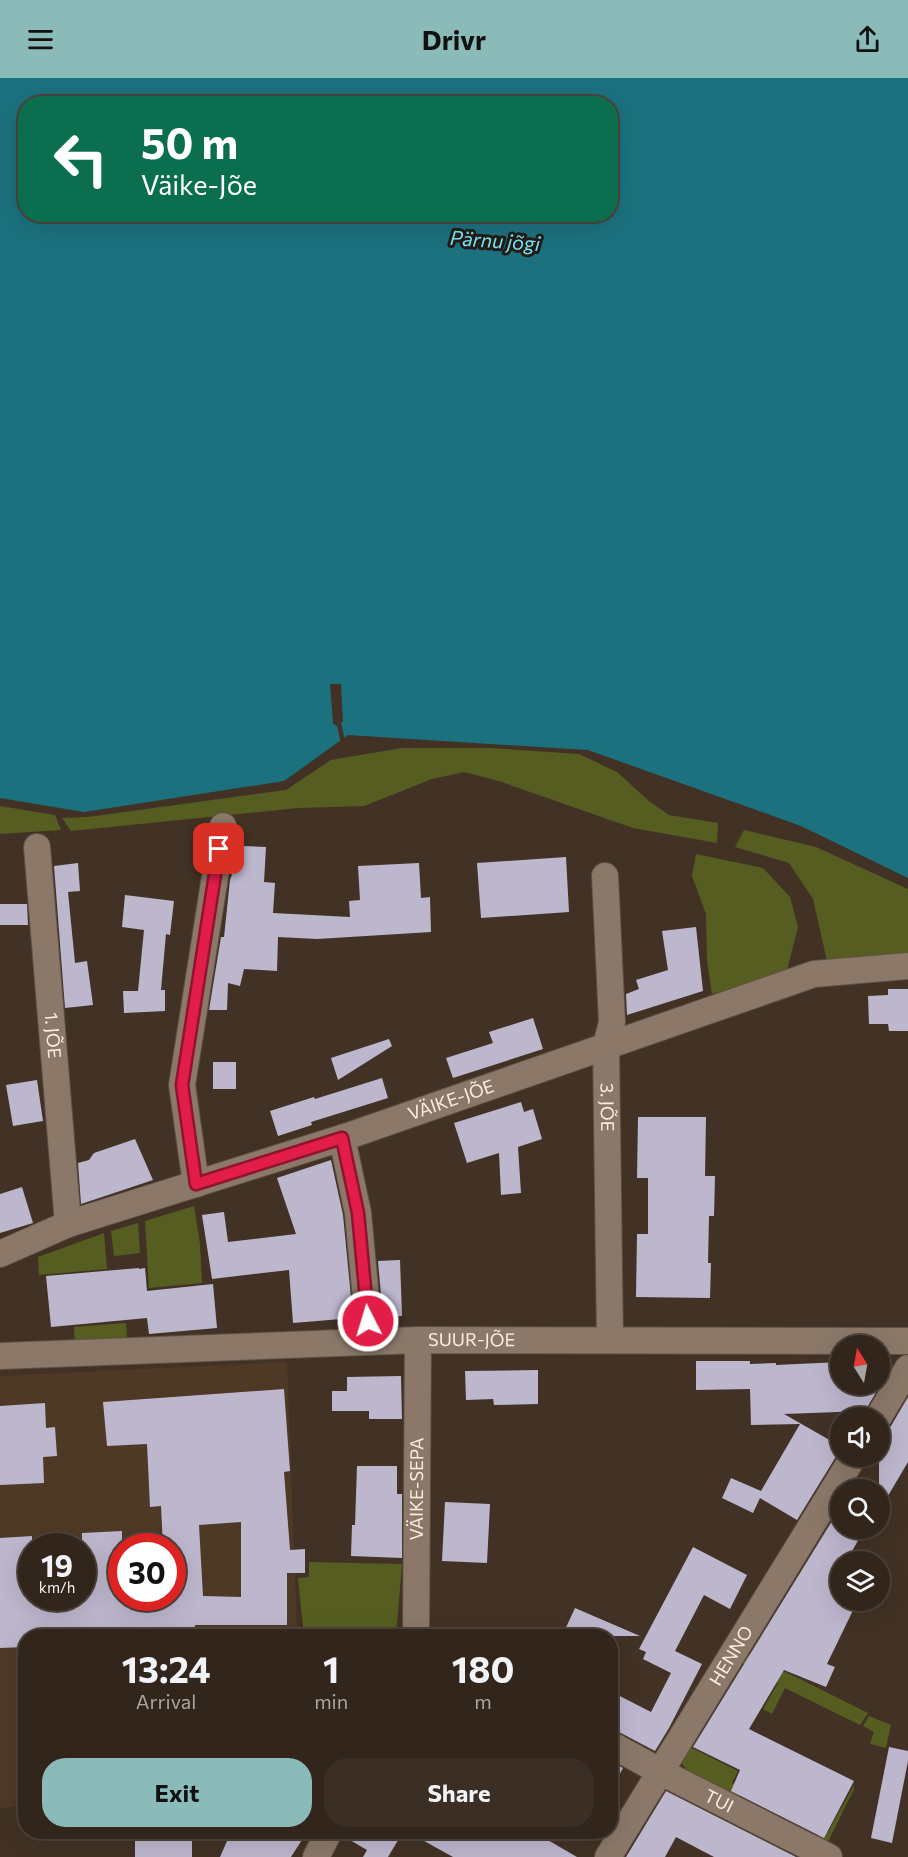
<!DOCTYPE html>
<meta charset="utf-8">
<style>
:root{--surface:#32261c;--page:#3a2e25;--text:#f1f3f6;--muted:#a8a5a3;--line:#4d433b;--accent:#8bbbb9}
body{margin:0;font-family:Commissioner,sans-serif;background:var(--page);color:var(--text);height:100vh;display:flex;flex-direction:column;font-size:22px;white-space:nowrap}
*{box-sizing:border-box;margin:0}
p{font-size:20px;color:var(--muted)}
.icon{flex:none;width:33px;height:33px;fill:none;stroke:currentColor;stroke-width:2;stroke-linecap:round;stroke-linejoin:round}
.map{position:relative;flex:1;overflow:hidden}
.panel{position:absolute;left:18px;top:1551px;width:600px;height:210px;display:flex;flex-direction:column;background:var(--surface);border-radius:24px;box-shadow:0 6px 24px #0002,0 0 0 2px var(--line)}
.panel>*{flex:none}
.top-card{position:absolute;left:18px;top:18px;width:600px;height:126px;border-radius:24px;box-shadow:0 6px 24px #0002,0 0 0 2px var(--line);background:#0b6e4f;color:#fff;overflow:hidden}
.needle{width:39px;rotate:349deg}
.buttons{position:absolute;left:830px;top:1257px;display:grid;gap:12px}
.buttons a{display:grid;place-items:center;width:60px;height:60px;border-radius:50%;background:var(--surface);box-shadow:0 6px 24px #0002,0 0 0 2px var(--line);font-size:30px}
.speed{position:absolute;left:18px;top:1455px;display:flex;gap:12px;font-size:30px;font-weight:700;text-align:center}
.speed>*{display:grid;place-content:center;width:78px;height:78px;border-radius:50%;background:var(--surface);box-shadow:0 6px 24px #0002,0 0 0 2px var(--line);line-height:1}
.speed small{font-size:15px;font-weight:400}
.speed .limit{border:9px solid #d22;background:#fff;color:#111}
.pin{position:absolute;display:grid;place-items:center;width:51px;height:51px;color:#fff;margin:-26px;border-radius:12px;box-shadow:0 3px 9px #0006}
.me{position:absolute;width:66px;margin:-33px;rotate:355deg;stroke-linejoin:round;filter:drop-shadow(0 0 4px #0008)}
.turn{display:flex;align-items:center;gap:21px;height:126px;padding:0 24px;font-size:27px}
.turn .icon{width:78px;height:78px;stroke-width:2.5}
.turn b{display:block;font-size:42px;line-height:51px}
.eta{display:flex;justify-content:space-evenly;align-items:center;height:102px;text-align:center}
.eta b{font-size:36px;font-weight:700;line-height:42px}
.primary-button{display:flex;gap:12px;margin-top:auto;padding:12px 24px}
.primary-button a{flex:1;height:69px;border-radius:24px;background:var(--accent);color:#111;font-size:24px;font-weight:700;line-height:69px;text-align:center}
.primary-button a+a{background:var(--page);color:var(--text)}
header{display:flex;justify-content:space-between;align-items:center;height:78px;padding:0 24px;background:var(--accent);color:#111;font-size:27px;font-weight:700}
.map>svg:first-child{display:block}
.built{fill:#4e3926;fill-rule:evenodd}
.green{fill:#555e20}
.water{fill:#1c717e;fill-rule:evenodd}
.pier{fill:#423225}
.building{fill:#bdb7ce;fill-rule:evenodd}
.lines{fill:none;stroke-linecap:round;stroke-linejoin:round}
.minor-casing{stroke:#5e5145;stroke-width:28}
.minor{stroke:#8b7869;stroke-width:26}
.route-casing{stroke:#92132f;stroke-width:15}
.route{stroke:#e11d48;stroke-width:10}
.labels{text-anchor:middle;stroke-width:6;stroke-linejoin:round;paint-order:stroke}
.street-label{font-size:18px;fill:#f8ede5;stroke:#231c16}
.water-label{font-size:20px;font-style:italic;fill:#77e4f6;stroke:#231c16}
</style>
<header><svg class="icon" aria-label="menu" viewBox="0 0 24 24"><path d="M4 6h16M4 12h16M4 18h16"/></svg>Drivr<svg class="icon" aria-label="share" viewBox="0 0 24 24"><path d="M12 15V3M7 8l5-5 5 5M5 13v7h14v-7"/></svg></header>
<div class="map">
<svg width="908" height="1779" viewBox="0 0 908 1779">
<rect width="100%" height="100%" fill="#423225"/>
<path class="built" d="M 287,1284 L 297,1552 L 200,1555 L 200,1558 L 26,1558 L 25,1728 L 0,1730 L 0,1298 ZM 32,1468 L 82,1468 L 82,1520 L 32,1520 ZM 122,1468 L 172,1468 L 172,1520 L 122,1520 Z"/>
<g class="green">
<polygon points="402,670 490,670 579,676 617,694 649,723 669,737 718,745 717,765 633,750 499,703 464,694 432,701 364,728 298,730 71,753 62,740 88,739 286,712 331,682"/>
<polygon points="0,728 55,737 61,752 0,756"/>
<polygon points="744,752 816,769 908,811 908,879 827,883 813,821 789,785 735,769"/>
<polygon points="696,776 763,790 790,819 798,849 786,896 712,916 707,883 706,836 692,798"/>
<polygon points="194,1128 200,1166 202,1205 149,1210 145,1143"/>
<polygon points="138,1145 140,1175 114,1178 111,1153"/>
<polygon points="104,1155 107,1191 39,1197 38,1179"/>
<polygon points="126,1245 127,1261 75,1264 74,1249"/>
<polygon points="309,1484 402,1486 396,1558 304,1558 298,1500 309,1499"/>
<polygon points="746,1576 798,1600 868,1635 860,1647 785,1610 772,1636 763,1631 778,1605 740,1584"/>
<polygon points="869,1638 891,1647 886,1670 870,1666 874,1654 863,1648"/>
<polygon points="688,1668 738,1693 732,1705 743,1711 739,1719 686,1691 681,1684"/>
<polygon points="854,1707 854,1711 827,1766 817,1761 821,1751 828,1754"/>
</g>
<path class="water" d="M 0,0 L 908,0 L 908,800 L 801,748 L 588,672 L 348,657 L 284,703 L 84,734 L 0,720 ZM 26,26 L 610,26 L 610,136 L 26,136 Z"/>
<polygon class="pier" points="330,606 341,606 343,644 341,644 345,663 341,666 337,648 333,646"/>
<g class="building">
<polygon points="242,768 266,769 264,804 275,805 273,835 350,839 349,823 360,822 358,788 419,785 421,820 430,819 431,854 317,861 278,859 277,893 244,891 240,908 228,905 227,932 209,932 221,859 224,859 230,802"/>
<polygon points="566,779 569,834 481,840 477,785"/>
<polygon points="78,785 80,813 68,814 75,885 87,883 93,927 65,930 54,788"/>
<polygon points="125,817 174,823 170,857 166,856 161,912 165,912 165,933 124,935 123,913 138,913 144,852 122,849"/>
<polygon points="0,826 27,826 28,847 0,847"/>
<polygon points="696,849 703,913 627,937 626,916 639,911 636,902 668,892 662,853"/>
<polygon points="888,911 908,911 908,953 889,953 888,946 869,946 868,918 888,917"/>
<polygon points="533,940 543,971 453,1000 446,980 493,965 489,954"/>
<polygon points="389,961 392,968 338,1002 331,980"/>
<rect x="213" y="984" width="23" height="27"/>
<polygon points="382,1000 388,1020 311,1044 312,1047 278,1058 270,1033 314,1019 315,1021"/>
<polygon points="37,1002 43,1043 13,1048 6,1007"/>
<polygon points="521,1024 524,1034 533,1031 542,1061 518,1069 521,1115 501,1117 499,1075 467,1085 454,1045"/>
<polygon points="638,1039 706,1039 705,1098 715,1098 714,1138 709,1138 708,1185 711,1185 710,1220 636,1219 637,1156 648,1156 648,1100 637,1100"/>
<polygon points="135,1061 153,1102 81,1126 78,1085 89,1082 94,1075"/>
<polygon points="331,1082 343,1137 353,1240 293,1245 289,1192 212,1201 202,1137 224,1134 228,1164 296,1156 277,1100"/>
<polygon points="22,1109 33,1145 0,1155 0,1116"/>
<polygon points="400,1182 402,1238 383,1239 378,1183"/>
<polygon points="139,1190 139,1191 145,1190 147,1213 213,1206 217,1250 149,1256 147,1240 51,1249 46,1198"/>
<polygon points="696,1283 750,1283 750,1286 776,1285 776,1287 840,1284 840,1306 881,1306 865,1333 784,1336 840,1368 840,1372 797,1442 760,1420 753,1435 722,1420 731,1400 761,1413 800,1346 751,1347 750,1311 696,1312"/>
<polygon points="538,1292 538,1326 494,1327 493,1321 466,1322 465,1293"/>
<polygon points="401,1298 402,1341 369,1341 369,1333 332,1333 332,1313 347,1313 347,1299"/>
<path d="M 284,1311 L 290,1393 L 284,1394 L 290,1472 L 305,1471 L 305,1495 L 287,1495 L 287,1547 L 195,1547 L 195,1558 L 26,1558 L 26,1569 L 0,1570 L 0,1460 L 32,1458 L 32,1520 L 82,1520 L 82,1455 L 122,1453 L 122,1520 L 172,1520 L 172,1468 L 163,1468 L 161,1428 L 150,1429 L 147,1366 L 107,1368 L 103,1324 ZM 241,1444 L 241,1519 L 203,1518 L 199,1447 Z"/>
<polygon points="908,1319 908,1384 879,1433 879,1357 891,1348"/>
<polygon points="45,1325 46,1350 55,1349 57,1378 43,1379 44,1405 0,1407 0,1328"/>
<polygon points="357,1388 397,1388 397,1416 402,1416 402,1480 351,1478 352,1447 355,1447"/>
<polygon points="445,1424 490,1426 487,1485 442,1483"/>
<polygon points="840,1430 840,1450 865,1450 846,1484 840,1484 840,1522 858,1522 827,1586 835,1589 826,1609 784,1592 749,1651 854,1703 824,1760 731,1713 740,1692 693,1669"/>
<polygon points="693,1469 747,1497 730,1531 704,1517 675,1573 702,1586 669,1650 655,1673 617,1653 610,1651 610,1613 651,1634 671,1595 643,1581 646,1574 639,1571"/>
<polygon points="575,1530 640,1558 562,1558"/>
<polygon points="889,1669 908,1673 908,1683 892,1765 871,1760"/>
<polygon points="610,1683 623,1690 610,1714"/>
<polygon points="666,1713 796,1779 714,1779 676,1759 665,1779 626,1779"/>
<rect x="135" y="1754" width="57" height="25"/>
<polygon points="231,1754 307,1754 291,1779 220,1779"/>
<polygon points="344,1754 403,1754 388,1779 363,1779 367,1772 343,1758"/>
<polygon points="408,1754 534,1754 577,1779 453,1779"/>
</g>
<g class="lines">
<g class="minor-casing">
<g id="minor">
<path id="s1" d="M 37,769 L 68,1146"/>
<path id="s2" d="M 605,798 L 612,944 L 606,968 L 610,1262"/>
<polyline points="342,1060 358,1135 370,1264"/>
<polyline points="196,1106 182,1007 223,748"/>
<path id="s3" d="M 0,1176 L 68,1146 L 348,1058 L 814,896 L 908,888"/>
<path id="s4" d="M 0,1278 L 418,1262 L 908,1263"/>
<polyline points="878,1340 908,1290"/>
<path id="s5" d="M 416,1558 L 418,1262"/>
<path id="s6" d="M 610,1666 L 661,1694 L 829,1779"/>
<polyline points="316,1779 329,1754"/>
<path id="s7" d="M 608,1779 L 854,1378"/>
</g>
</g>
<use href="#minor" class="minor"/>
</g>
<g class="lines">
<g class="route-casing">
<polyline id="route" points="219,771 182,1007 196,1106 342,1060 358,1135 368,1243"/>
</g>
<use href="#route" class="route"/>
</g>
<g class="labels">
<g class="street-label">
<text dy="6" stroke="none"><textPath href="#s1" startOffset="189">1. JÕE</textPath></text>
<text dy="6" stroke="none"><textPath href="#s3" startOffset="477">VÄIKE-JÕE</textPath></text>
<text dy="6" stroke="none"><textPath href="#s2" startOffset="232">3. JÕE</textPath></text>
<text dy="6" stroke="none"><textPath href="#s4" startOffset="472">SUUR-JÕE</textPath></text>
<text dy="6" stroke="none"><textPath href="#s5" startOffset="147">VÄIKE-SEPA</textPath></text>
<text dy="6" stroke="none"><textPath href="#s7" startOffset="236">HENNO</textPath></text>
<text dy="6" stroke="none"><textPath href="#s6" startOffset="123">TUI</textPath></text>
</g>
<g class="water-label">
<text transform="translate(495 163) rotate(4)" y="7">Pärnu jõgi</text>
</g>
</g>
</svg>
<div class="buttons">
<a><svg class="needle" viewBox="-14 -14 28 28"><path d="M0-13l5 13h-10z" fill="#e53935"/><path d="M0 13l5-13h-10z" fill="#a8a5a3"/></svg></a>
<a><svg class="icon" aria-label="sound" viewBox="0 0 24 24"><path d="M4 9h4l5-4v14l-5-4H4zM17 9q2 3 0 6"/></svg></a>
<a><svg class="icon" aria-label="search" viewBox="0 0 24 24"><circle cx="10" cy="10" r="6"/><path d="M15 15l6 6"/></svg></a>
<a><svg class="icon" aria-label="layers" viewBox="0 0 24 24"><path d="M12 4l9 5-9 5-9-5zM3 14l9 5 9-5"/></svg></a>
</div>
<div class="speed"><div>19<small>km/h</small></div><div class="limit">30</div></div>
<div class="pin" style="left:219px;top:771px;background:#d93025"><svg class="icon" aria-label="arrive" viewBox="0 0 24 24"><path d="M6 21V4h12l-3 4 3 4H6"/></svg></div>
<svg class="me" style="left:368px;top:1243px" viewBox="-20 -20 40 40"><circle r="17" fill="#e11d48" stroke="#fff" stroke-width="3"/><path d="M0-11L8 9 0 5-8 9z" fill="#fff"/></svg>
<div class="top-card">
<div class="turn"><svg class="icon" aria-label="left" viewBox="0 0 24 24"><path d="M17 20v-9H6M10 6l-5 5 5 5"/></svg><div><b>50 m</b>Väike-Jõe</div></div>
</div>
<section class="panel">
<div class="eta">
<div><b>13:24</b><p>Arrival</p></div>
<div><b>1</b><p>min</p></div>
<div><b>180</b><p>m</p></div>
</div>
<div class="primary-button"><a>Exit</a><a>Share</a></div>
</section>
</div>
